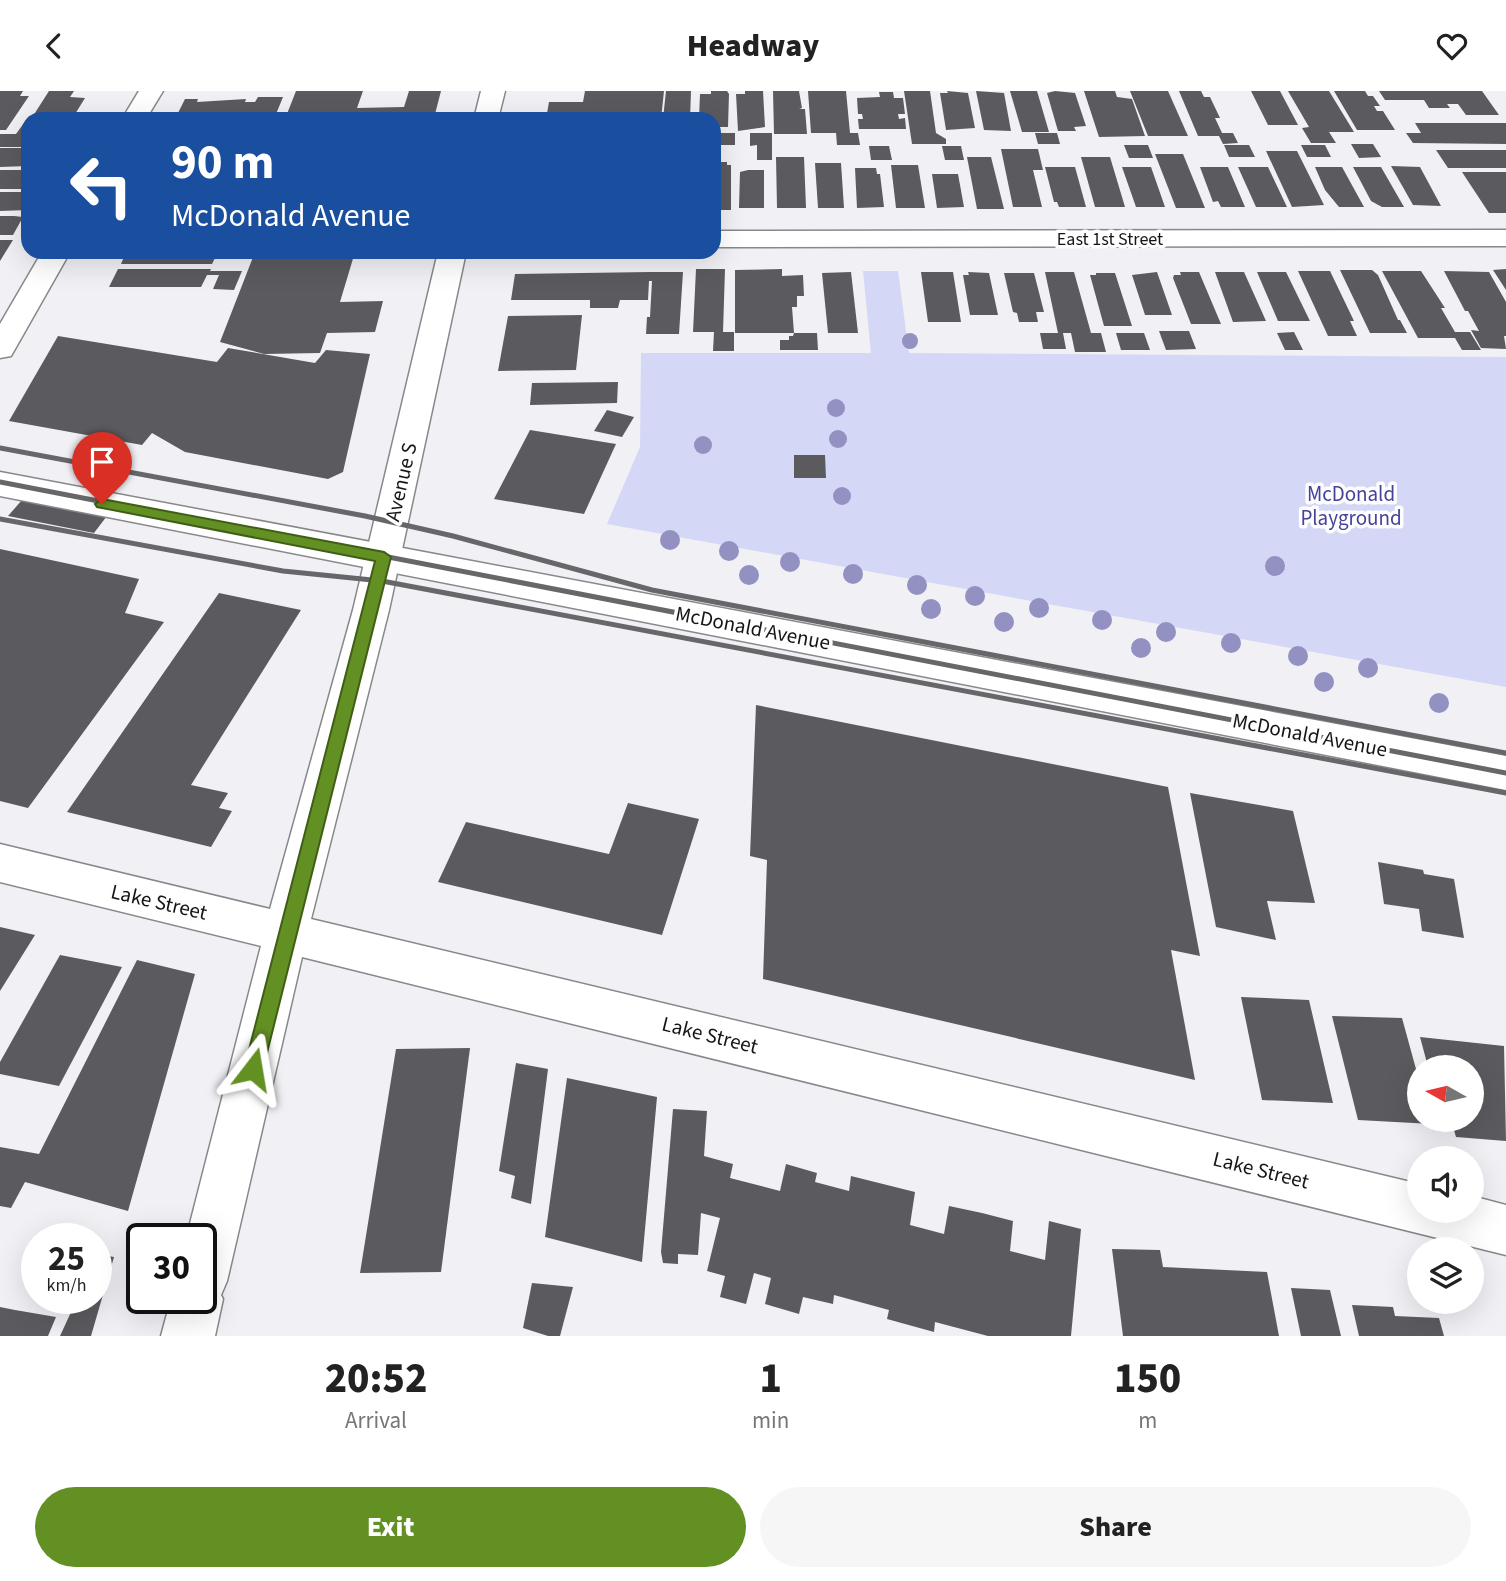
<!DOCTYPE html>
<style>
:root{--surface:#fff;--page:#f6f6f6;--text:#222;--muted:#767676;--accent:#639023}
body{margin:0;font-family:"Source Sans 3",sans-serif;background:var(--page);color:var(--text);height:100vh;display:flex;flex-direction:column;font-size:26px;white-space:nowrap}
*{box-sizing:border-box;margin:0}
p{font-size:23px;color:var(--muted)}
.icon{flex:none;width:38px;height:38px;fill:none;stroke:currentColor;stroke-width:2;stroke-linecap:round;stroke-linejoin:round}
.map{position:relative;height:1245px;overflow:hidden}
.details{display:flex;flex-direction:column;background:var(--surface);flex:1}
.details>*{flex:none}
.top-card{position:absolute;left:21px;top:21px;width:700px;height:147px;border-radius:21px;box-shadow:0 7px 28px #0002;background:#1a4fa0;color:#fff;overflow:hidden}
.needle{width:46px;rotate:278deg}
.controls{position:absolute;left:1407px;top:964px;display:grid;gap:14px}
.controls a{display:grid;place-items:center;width:77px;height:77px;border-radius:50%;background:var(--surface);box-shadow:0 7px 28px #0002;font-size:35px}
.speed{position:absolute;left:21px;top:1132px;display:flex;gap:14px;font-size:35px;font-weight:700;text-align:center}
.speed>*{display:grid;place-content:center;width:91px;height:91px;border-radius:50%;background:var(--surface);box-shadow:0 7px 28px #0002;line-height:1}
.speed small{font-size:18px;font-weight:400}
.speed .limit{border:4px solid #111;border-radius:10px;background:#fff;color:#111}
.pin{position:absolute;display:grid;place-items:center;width:60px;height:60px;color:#fff;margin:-72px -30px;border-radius:50% 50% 50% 0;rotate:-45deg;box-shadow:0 0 7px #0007}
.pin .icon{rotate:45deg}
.me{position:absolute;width:77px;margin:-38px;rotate:14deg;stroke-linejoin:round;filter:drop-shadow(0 0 5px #0008)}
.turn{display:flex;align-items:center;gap:24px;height:147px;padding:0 35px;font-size:32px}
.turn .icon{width:91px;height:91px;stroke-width:2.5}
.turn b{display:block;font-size:49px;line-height:60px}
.eta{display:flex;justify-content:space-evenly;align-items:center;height:119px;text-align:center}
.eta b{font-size:42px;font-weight:800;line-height:49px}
.action{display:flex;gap:14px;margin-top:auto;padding:14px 35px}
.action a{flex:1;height:80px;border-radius:42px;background:var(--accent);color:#fff;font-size:28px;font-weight:800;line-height:80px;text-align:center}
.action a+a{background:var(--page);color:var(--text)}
header{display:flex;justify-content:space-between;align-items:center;height:91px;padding:0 35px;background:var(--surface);font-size:32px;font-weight:800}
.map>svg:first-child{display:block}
.green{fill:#d4d8f6}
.building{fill:#5b5b5f}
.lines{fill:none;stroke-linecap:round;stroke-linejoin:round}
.street-casing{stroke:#88888c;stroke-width:3}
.secondary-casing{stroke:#88888c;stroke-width:3}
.street{fill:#fff;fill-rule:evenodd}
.secondary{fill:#fff;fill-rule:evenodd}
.rail{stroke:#666769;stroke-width:5}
.tree{fill:#9291c2}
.route{fill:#639023;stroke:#405e17;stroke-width:2}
.labels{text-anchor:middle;stroke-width:7;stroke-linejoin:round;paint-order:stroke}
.far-street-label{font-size:18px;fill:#141516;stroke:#fefeff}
.street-label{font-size:21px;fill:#141516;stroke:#fefeff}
.park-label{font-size:21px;fill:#454399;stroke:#fefeff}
</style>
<header><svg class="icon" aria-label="back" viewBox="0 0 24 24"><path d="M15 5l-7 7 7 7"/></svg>Headway<svg class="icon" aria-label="heart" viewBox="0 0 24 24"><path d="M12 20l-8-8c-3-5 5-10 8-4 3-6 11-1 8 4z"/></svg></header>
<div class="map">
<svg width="1506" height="1245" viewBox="0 0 1506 1245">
<rect width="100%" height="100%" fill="#f0f0f5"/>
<polygon class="green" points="863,180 898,180 909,262 1506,266 1506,596 607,433 640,356 641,262 871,262"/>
<g class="building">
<polygon points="0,0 23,0 20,5 29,5 6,39 0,39"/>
<polygon points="49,0 74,0 70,6 85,7 72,28 28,28 28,56 0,56 0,43 16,43 29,25 33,25"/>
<polygon points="296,0 363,0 357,17 404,16 409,0 441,0 434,27 285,28"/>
<polygon points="585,0 664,0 661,28 546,28 549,11 583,11"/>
<polygon points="666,0 691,0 690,28 663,28"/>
<polygon points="711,0 727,0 729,3 728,36 717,36 717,40 714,40 714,28 699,28 700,3 711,3"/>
<polygon points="745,0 763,0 765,36 738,40 736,3 745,3"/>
<polygon points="773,0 799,0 802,17 799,18 805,18 807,43 774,43"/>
<polygon points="808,0 846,0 850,42 858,42 860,54 837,54 836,42 811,42"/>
<polygon points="904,0 930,0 936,42 946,48 946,53 912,53"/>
<polygon points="947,0 968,2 975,37 946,39 940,2 948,2"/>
<polygon points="976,0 1004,2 1011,40 984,39"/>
<polygon points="1010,0 1037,0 1049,41 1022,41"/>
<polygon points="1055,0 1075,2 1086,35 1074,36 1076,40 1058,40 1047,2"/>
<polygon points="1084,0 1115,0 1117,6 1132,8 1145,45 1099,46"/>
<polygon points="1130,0 1168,0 1188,45 1148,45"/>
<polygon points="1179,0 1201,0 1204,6 1210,6 1220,27 1215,27 1222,42 1233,42 1238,52 1223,53 1219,45 1198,45"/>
<polygon points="1251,0 1280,0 1298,34 1268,34"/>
<polygon points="1288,0 1329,0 1354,41 1329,41 1336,52 1311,52 1302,37 1309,36"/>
<polygon points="1334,0 1365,0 1368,5 1373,5 1380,15 1374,15 1377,20 1383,20 1395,39 1357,39"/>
<polygon points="1379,0 1482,0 1499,24 1466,24 1458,13 1447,13 1450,17 1429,17 1424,9 1385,9"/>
<polygon points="879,1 893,1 894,7 903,7 905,23 898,23 899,28 905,27 906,38 859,38 858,28 863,28 862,23 858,23 857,7 880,6"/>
<polygon points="258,6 283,6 274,28 175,28 185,8 198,8 197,11 246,8 245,11 255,11"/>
<polygon points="1415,32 1506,32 1506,53 1413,52 1406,42 1421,42"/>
<rect x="714" y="42" width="21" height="12"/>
<polygon points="750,42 772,42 772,69 757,69 757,54 750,55"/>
<polygon points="1035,42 1057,42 1060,53 1038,53"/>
<polygon points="1351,53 1373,53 1381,66 1359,67"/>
<polygon points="1124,54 1148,54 1153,67 1129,67"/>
<polygon points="1224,54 1249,54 1255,66 1229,66"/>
<polygon points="1301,54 1325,54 1331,66 1307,66"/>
<polygon points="869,55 889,55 892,69 871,69"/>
<polygon points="942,55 961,55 964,69 945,69"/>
<polygon points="0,57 28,57 28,75 0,76"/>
<polygon points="1001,58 1038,58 1043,79 1033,79 1042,116 1013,116"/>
<polygon points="1436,59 1506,59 1506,77 1448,77"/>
<polygon points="1266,60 1297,60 1324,114 1292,116"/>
<polygon points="1155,63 1183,63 1205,117 1176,117"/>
<polygon points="776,66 804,66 806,117 777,117"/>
<polygon points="967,66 991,66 1004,118 977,118"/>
<polygon points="1081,66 1110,66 1125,116 1095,116"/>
<polygon points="714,71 727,71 727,74 731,74 731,119 714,119"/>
<polygon points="815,72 841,72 844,117 818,117"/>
<polygon points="891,74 918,74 925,117 896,117"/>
<polygon points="1391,75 1420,76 1441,115 1413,114"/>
<polygon points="1045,76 1075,76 1086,116 1059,116 1057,111 1054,111"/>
<polygon points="1122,76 1151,76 1165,116 1136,116"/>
<polygon points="1200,76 1228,76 1245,116 1221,116 1218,110 1213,111"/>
<polygon points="1238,76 1268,76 1287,116 1256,116"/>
<polygon points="1315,76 1342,76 1364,116 1339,116 1325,99"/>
<polygon points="1353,76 1381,76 1404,116 1382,116 1371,110"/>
<polygon points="855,77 876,77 877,83 880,83 884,116 857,117"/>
<rect x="0" y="79" width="28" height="19"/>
<polygon points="748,79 764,79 764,117 739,117 740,81"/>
<polygon points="1462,81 1506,81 1506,122 1489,122"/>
<polygon points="932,83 958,83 964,116 937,117"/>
<polygon points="0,101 28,101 28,119 0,120"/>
<polygon points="0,125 14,125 23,126 13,144 0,144"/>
<polygon points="0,149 13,149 0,170"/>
<polygon points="126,161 218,161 212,173 121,173"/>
<polygon points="255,161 355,161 340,211 383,210 375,241 327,242 320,262 264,263 220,251"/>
<polygon points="118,178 211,178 210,180 242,180 234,199 213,198 219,184 207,184 201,196 109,196"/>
<polygon points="696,178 725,178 723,241 734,241 734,260 713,260 714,241 693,241"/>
<polygon points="782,178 782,185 803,184 804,205 797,205 797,216 792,216 794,242 735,242 735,179"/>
<polygon points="1506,178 1506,199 1493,179"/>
<polygon points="1340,179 1372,179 1378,184 1398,229 1400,229 1407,242 1370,242"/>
<polygon points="1298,180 1330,180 1354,230 1350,230 1357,245 1328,245"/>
<polygon points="1382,180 1421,180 1445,217 1441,217 1455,241 1470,241 1481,259 1462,259 1455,247 1418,247"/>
<polygon points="1444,180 1489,181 1506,211 1506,245 1504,245 1506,258 1481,257 1471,239 1479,240 1468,220 1465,220"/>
<polygon points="650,181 683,181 679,243 646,243 647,226 650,226 652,190 649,190 648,209 620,209 618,217 590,217 590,209 511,209 515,183"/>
<polygon points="851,181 858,242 828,242 822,182"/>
<polygon points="921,181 953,181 961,231 928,231"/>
<polygon points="968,181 989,182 998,224 970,224 963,184 969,184"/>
<polygon points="1045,181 1074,181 1091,242 1101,242 1106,261 1075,261 1071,242 1063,242 1066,258 1043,258 1040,242 1058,242"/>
<polygon points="1157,181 1172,224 1145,224 1132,184"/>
<polygon points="1180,181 1199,181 1221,233 1191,233 1173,187 1174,184 1181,184"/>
<polygon points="1215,181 1244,181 1266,230 1233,231"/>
<polygon points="1257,181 1286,181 1310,230 1278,230"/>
<polygon points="1004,182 1034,182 1044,221 1036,221 1038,231 1019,231 1017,222 1013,221"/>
<polygon points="1096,182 1115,182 1132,235 1104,235 1090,184 1096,184"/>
<polygon points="582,224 576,279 498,280 508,225"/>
<polygon points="1159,240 1189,240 1196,258 1166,259"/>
<polygon points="1294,241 1303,259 1285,259 1277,242"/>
<polygon points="794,242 817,242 818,259 780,259 780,249 789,249 789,245 793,245"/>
<polygon points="1116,242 1144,242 1150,259 1121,259"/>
<polygon points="58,245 217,271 228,257 315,272 326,259 370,263 343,381 328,388 185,361 152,342 142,354 9,330"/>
<polygon points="618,291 617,312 530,314 532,292"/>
<polygon points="607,319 634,326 622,346 594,340"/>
<polygon points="530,339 616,353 584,423 494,408"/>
<polygon points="794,364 825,364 826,387 794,387"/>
<polygon points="29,401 113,417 94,442 8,425"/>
<polygon points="0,458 139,488 125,522 164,531 28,717 0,710"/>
<polygon points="219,502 301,519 191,694 228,702 219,717 232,720 211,756 67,721"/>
<polygon points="756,614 1168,696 1200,865 1171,859 1195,989 763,888 767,769 750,765"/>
<polygon points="1190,702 1293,720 1315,812 1267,810 1276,849 1216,836"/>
<polygon points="628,712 699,728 662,844 438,791 466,731 609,763"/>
<polygon points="1378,771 1423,779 1424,783 1454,788 1464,847 1422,840 1419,818 1384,813"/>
<polygon points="0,836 35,844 0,900"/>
<polygon points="60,864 122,876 59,995 0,983 0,971"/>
<polygon points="137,869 195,883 128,1120 25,1091 11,1117 0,1115 0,1056 39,1063"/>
<polygon points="1241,906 1309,909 1333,1012 1262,1009"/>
<polygon points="1332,925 1402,927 1419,989 1419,1029 1431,1029 1432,1033 1358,1029"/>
<polygon points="1420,946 1504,955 1506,1050 1456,1046 1451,1029 1472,1029 1472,976 1438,976 1437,973 1427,972"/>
<polygon points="470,957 441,1181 360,1182 396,958"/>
<polygon points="516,972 548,978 531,1113 511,1107 515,1085 499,1080"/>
<polygon points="567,987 657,1006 642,1171 545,1146"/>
<polygon points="673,1018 707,1020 704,1065 733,1073 730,1087 780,1100 786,1073 817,1082 815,1091 849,1100 851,1085 915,1101 910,1134 944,1143 949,1115 982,1122 1013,1130 1010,1160 1045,1169 1049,1130 1081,1138 1071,1245 988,1245 935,1231 934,1241 887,1228 889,1219 834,1204 833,1213 803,1206 799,1223 765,1213 771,1187 754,1182 746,1213 720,1206 725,1185 707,1180 720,1127 701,1122 698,1164 678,1163 678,1173 663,1172 661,1161"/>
<polygon points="1112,1158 1160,1159 1163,1176 1267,1181 1279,1245 1123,1245"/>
<polygon points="96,1163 114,1166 91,1245 60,1245 77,1208 96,1208"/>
<polygon points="532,1192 573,1196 560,1245 548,1245 523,1237"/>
<polygon points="1291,1197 1330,1199 1341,1245 1301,1245"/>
<polygon points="1352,1214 1393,1216 1395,1225 1439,1227 1444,1245 1359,1245"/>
<polygon points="0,1216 15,1219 56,1226 48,1245 0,1245"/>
</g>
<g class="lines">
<g class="street-casing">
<g id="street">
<polygon points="139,0 163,0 146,28 122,28"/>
<polygon points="481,0 505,0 498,28 474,28"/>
<polygon points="1506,139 1506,155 714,156 714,140"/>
<polygon points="42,161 70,161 15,258 11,265 0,267 0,233"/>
<polygon points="438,161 466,161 389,519 311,828 1419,1093 1419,1120 1472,1120 1472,1105 1506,1114 1506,1164 302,866 227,1190 221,1204 223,1208 215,1245 161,1245 171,1208 201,1208 201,1148 186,1148 261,855 0,791 0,753 270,818 353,519"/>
</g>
</g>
<g class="secondary-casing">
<polygon id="secondary" points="0,381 1506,665 1506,699 0,405"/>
</g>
<use href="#street" class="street"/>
<use href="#secondary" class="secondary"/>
<g class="rail">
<polyline points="0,357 365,425 453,445 652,499 1506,662"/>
<polyline points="0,391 1506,682"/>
<polyline points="0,428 283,480 382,490 1506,702"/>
</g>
</g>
<g class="tree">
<circle cx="910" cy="250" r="8"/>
<circle cx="836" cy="317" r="9"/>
<circle cx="838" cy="348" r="9"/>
<circle cx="703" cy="354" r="9"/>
<circle cx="842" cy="405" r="9"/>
<circle cx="670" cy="449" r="10"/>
<circle cx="729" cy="460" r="10"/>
<circle cx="790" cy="471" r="10"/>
<circle cx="1275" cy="475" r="10"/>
<circle cx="853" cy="483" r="10"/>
<circle cx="749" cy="484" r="10"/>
<circle cx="917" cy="494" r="10"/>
<circle cx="975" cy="505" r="10"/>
<circle cx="1039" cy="517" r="10"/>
<circle cx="931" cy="518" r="10"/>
<circle cx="1102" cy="529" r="10"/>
<circle cx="1004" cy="531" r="10"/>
<circle cx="1166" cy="541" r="10"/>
<circle cx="1231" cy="552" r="10"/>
<circle cx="1141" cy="557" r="10"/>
<circle cx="1298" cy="565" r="10"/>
<circle cx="1368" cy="577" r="10"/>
<circle cx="1324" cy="591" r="10"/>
<circle cx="1439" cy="612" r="10"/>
</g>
<polygon class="route" points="102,408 384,461 391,466 263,978 260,985 253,987 247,985 244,978 375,470 97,416 95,413"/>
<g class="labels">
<g class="far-street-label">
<text x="1110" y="154">East 1st Street</text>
</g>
<g class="street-label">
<text transform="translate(401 391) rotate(-77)" y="7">Avenue S</text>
<text transform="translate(753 537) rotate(11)" y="7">McDonald Avenue</text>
<text transform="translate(1310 644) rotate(11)" y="7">McDonald Avenue</text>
<text transform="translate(159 811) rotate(13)" y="7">Lake Street</text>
<text transform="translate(710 944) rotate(14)" y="7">Lake Street</text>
<text transform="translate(1261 1079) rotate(14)" y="7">Lake Street</text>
</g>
<g class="park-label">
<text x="1351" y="410">McDonald<tspan x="1351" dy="24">Playground</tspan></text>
</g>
</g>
</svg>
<div class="controls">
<a><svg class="needle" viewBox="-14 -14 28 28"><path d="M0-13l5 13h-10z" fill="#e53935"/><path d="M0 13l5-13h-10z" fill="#767676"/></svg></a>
<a><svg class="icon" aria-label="sound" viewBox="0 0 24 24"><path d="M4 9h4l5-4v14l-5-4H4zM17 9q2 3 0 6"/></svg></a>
<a><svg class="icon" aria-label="layers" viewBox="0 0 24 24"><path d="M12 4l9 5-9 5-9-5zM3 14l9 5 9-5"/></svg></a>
</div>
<div class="speed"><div>25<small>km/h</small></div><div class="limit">30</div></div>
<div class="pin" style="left:102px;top:413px;background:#d93025"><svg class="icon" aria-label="arrive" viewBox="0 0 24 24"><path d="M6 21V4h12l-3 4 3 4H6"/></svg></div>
<svg class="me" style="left:253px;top:978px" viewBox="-20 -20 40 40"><path d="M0-17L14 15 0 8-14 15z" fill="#639023" stroke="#fff" stroke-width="4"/></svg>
<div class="top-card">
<div class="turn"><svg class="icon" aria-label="left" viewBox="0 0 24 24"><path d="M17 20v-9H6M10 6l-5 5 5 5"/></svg><div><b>90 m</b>McDonald Avenue</div></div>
</div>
</div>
<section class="details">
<div class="eta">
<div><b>20:52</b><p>Arrival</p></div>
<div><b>1</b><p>min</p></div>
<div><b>150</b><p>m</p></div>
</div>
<div class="action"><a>Exit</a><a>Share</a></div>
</section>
